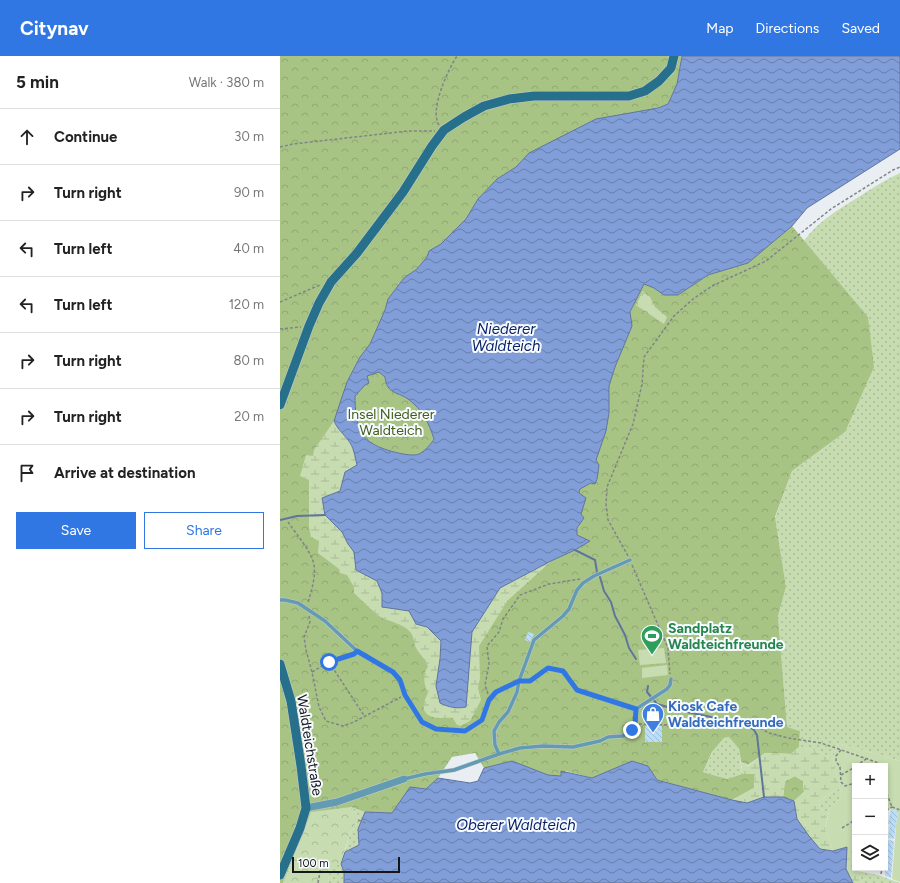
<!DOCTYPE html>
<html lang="en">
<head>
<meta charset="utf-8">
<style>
	:root { --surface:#fff; --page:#f2f2f2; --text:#222; --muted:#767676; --line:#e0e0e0; --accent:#3177e4 }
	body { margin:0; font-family:Figtree,sans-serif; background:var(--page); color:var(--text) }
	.controls { position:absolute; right:12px; bottom:12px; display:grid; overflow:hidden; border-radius:0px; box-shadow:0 2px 6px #0003 }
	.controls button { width:36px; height:36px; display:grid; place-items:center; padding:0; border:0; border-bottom:1px solid var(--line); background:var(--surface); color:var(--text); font:20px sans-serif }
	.scale { position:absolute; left:12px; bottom:10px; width:108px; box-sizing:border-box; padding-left:4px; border:2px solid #141617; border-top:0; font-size:11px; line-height:14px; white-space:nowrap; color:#141617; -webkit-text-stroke:3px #f7fbff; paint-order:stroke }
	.stop { position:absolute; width:12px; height:12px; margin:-9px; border:3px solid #3177e4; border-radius:50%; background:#fff }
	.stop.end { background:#3177e4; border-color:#fff; box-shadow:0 1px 4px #0008 }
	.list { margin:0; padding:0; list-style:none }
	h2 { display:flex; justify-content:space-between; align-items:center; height:52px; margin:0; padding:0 16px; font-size:17px }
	h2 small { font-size:13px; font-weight:400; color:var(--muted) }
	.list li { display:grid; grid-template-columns:26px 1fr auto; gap:12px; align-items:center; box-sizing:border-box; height:56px; padding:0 16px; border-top:1px solid var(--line) }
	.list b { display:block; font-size:15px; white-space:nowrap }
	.list em { font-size:13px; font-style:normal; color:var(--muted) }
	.actions { display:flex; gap:8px; padding:12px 16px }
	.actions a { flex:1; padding:9px 0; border:1px solid var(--accent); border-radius:0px; text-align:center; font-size:14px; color:var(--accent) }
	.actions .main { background:var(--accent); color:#fff }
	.icon { flex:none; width:22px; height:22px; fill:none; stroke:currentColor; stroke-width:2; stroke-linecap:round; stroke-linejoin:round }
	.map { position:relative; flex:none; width:620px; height:827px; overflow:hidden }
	header { display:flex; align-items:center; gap:24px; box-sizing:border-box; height:56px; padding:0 20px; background:var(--accent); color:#fff }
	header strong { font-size:19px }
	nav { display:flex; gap:22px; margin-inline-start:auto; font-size:14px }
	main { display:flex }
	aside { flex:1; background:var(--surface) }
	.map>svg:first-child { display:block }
</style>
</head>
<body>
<header>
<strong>Citynav</strong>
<nav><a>Map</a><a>Directions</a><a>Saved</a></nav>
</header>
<main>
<aside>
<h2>5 min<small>Walk · 380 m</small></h2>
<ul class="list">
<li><svg class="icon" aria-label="ahead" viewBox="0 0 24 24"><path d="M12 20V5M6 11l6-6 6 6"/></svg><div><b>Continue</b></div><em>30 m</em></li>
<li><svg class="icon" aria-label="right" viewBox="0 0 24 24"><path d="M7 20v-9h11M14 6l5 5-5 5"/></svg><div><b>Turn right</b></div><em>90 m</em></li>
<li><svg class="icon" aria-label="left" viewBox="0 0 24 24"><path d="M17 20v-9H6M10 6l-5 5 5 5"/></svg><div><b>Turn left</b></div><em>40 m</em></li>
<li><svg class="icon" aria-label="left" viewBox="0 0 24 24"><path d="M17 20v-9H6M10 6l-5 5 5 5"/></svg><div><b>Turn left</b></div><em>120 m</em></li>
<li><svg class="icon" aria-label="right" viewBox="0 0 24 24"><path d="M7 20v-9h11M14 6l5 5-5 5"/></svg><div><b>Turn right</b></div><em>80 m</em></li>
<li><svg class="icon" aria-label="right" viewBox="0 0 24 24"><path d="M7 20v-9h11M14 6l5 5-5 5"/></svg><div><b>Turn right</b></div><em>20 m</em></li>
<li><svg class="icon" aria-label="arrive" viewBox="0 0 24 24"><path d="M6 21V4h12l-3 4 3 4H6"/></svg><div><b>Arrive at destination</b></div></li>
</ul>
<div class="actions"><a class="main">Save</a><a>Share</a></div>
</aside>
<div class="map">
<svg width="620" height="827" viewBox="0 0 620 827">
	<defs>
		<pattern id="grass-dots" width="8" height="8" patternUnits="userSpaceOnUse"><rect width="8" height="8" fill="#c7dcb0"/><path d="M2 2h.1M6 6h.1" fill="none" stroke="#aabc97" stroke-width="1.8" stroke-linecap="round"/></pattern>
		<pattern id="forest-crowns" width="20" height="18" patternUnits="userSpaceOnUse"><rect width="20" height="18" fill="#a8c485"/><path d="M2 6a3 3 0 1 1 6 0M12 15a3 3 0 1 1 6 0" fill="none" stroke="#90a872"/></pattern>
		<pattern id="wetland-marsh" width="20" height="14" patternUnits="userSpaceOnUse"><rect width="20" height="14" fill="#c7dcb0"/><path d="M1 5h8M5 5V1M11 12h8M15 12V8" fill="none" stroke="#aabc97"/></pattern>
		<pattern id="park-crowns" width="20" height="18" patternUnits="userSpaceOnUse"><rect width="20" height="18" fill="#c7dcb0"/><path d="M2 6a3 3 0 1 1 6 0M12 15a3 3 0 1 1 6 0" fill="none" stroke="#aabc97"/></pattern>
		<pattern id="water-waves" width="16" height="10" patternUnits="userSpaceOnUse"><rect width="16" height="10" fill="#819ed8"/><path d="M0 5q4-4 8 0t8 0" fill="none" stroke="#6880ae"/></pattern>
		<pattern id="building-back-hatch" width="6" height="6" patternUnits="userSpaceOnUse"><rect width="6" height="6" fill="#baddfa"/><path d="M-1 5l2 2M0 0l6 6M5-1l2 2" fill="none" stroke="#9fbdd6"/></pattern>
	</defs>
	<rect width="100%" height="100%" fill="#e9eef2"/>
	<!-- grass -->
	<g fill="url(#grass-dots)">
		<path d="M620,117v588l-62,-18 -5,16 -22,-10 -12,-2 1,-16 -13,-4 -9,-111 8,-29 -11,-69 17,-47 53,-39 23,-115 -64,-76c13,-19 34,-31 53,-43 14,-9 28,-18 43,-25z"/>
		<path d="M449,681l10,12 3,25 -15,5 -24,-7 10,-21 11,-13z"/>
		<path d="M560,732l2,9 -12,10 -3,12 -9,-17 11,-8z"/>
		<path d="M71,751l14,5 -7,17 1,16 -14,7 4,-16 10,-19z"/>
		<path d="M51,805l10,3 3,8v11h-16z"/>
		<path d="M577,815l21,4 22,8h-37z"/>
	</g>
	<!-- forest -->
	<g fill="url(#forest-crowns)">
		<path d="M0,0h402l-5,28 -9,20 -139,49 -13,14 -19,12 -19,20 -12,20 -25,25 -12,7 -2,6 -10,12 -13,9 -16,21 -3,11 -15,34 -10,13 -13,25 -13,39 138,211 79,-71 24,-11 15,-9 -13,-6v-6l7,-11 -3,-4 4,-16 -6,-5 1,-4 17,-9 -1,-20 13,-47v-27l6,-19 17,-41 -2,-13 14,-30 10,5 10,7h14l30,-20 40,-12 44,-37 76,91 6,50 -29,65 -53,39 -17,46 11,70 -8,29 9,111 13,4 -1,16 -8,7 -26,-1 -17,12 -7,-3 -2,-13 -10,-12 -5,1 -12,14 -9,20 24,7 15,-5h13l-1,14 -22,12 -75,-20 -9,-14 -16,-5 -40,17 -26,-7 -5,5 -13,-1 -36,-14 -28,7 -9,-15 -23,4 -14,21 -12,11 -16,-1 -18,25 -27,-1 -14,-5 -57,50 -11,26h-3z"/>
		<path d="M99,316l6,5c2,17 12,14 23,22 14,10 21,24 26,39 -3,6 -9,13 -15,16 -8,4 -40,-5 -47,-11 -3,-1 -7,-5 -9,-8 -7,-11 -8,-27 -8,-39l10,-11 2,-9z"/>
		<path d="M515,720l8,5 1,11 -10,9 -11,-4 2,-16z"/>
	</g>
	<!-- wetland -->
	<g fill="url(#wetland-marsh)">
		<path d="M54,365c4,8 8,12 13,18 6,7 8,17 10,26l-12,7 -12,51c14,13 23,27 23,47l21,11 5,12v14l27,4 7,13 11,3 14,14 -1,18 -4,27 4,17 14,4 12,-1 6,-74 28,-44 51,-27 -43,39 -29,46 1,32 -2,10 3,12 -11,21 -10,5 -4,-2 -3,-6c-6,-1 -14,1 -20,-1 -13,-3 -10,-15 -5,-24 -4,-7 -6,-20 0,-26 -2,-8 -8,-12 -12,-19 -2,-4 -2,-11 -5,-15 -8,-11 -26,-11 -36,-20l-21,-20v-6l-7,-12 -7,-2 -1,-4 -21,-16 1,-12 -8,-4 -2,-10v-47l-9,-4 6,-21 7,1 1,-6z"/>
		<path d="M519,691l12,2 22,10 7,29 -11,6 -11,8 9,17 -2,10 8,22 -13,-2 -11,-13 -12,-17 -3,-18 10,-9 -1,-11 -8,-5 -10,5 -2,16h-19l-16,6 -16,-3 22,-12 1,-14h-13l-1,-12 7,4 17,-13 26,1z"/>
		<path d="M575,784v29l2,2 6,12h-10l-7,-14 1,-22z"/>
	</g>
	<!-- park -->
	<g fill="url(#park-crowns)">
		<path d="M363,235l7,6 5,10 12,10 -3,7 -28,-19z"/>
		<path d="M71,751l8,10 -10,19 -8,28 -10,-2 -3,21h-45l28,-71z"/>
	</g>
	<!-- garden -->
	<g fill="#c7dcb0">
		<path d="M384,592l2,15 -26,2 -2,-15z"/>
		<path d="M387,609l1,10 -26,3v-10z"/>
		<path d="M558,687l62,18v121l-8,-3 4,-53 2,-15 -10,-2 -3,2v-45h-30v74l-8,7 -14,4 -8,-22 5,-22 12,-10 -9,-38z"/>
	</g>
	<!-- water -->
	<g fill="url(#water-waves)" stroke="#60759e" fill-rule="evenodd">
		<path d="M402,0h218v93l-93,59 -15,18 -44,37 -40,12 -30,20h-14l-10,-7 -10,-4 -14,28 2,14 -17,41 -6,19v27l-3,18 -10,29 3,5c-1,6 -1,14 -4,19l-4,-1 -11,6 -1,4 7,5 -5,16 3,4 -7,10v7l13,6 -15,9 -24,11 -51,27 -28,44 -6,75c-9,2 -18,0 -26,-4l-4,-17 4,-27 1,-18 -14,-14 -11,-3 -7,-13 -27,-4v-14l-5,-12 -21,-11 -2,-18 -6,-8 -6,-12 -17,-17 -3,-17 18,-7 5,-19 12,-7c-2,-8 -3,-18 -9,-25 -5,-7 -10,-10 -14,-19l13,-39 13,-25 10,-13 15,-34 3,-11 16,-21 13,-9 10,-12 2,-6 12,-7 25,-25 12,-20 19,-20 19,-12 13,-14 67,-34 62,-11 10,-4 9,-20zM99,316l6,5c2,17 11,14 23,22 14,10 21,24 26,40 -3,5 -9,12 -15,15 -8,4 -40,-5 -47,-11 -3,-1 -7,-5 -9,-8 -7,-11 -8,-27 -8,-39l10,-11 4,-2 -2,-7z"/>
		<path d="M232,705l36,14 13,1v-5l31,7 40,-17 16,5 9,14 75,20 15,3 17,-6h19l11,4 3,18 12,17 11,13 13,2 14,-4 -1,22 7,14h-509v-11l-3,-8 4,-12 14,-7 -1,-16 7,-17 27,1 18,-26 16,2 12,-11 32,5 8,-2 6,-13z"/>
	</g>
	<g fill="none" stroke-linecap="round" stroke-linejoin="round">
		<!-- stream -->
		<g stroke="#60759e" stroke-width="2">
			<path d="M0,464l17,-4 28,-1"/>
			<path d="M295,494l20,10 2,12"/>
			<path d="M320,521l4,14 7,11 4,14 10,19 4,13 7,11"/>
			<path d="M368,630l-1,6 10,12 25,7 63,13 9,6 3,5 7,62"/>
		</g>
	</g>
	<!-- building -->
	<g fill="url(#building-back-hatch)">
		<path d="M248,576l6,2 -4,8 -5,-2z"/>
		<path d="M394,659h8l-1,10h-7z"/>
		<rect x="365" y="670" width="17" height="16"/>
		<path d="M611,754l7,1 -4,28 -6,-1 2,-14h-2z"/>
		<path d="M608,784l6,1 -3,37 -6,-2z"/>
	</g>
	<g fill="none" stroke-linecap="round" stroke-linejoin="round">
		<!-- lane casing -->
		<g stroke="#c7cbcf" stroke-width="4.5">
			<g id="lane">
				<path d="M0,544h5l13,3 27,18 32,30 36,21 7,8 5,15 17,27 14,7 29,2 17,-11 7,-20 7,-8 23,-11h11l18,-13 15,3 14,19 59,19"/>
				<path d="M219,698l-4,-9 -1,-14 5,-9 9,-10 9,-20 2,-11 15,-41 29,-24 6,-7 8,-19 6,-7 11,-7 36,-16"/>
				<path d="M124,723l21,-5 29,-4 45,-16 21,-6 23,-2 30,1 27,-6 8,-4 15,-1 9,-6 3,-6 1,-15 31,-20 3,-4 1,-6"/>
			</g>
		</g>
		<!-- street casing -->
		<g stroke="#c7cbcf" stroke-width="8">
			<path id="street" d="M26,752l31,-6 67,-23"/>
		</g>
		<!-- secondary casing -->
		<g stroke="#c7cbcf" stroke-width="10">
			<g id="secondary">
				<path d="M0,349l29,-79 10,-23 12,-21 26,-29 46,-61 29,-46 12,-16 20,-13 20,-11 25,-7 25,-3h95l16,-5 14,-10 12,-13 3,-12"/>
				<path d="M0,608l11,37 10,65 5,42 -6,20 -20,47"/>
			</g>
		</g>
		<!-- path -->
		<g stroke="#818487" stroke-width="1.5" stroke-dasharray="3 2" stroke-linecap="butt">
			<path d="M159,69c-10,-15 9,-55 18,-69"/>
			<path d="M0,91l13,-3 115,-13h27"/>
			<path d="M0,246l40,-17"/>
			<path d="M0,273l21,-2"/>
			<path d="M8,466c8,12 24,30 26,43 2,13 -3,26 -6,38"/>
			<path d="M348,500l-20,-36 -2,-16 1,-17 26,-63 9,-40 2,-27 30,-41 19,-17 19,-13 54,-25 65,-52 62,-39 7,-3"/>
			<path d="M352,509l36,83 2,26"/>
			<path d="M29,560l1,6 -6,15 2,13 6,22 7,35 7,14 17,5 11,-4 47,-25"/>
			<path d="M49,606l36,55"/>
			<path d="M32,616l17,-10 23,-7"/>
			<path d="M208,638l-3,-9 4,-21 -2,-18 12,-14 4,-13 17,-24 29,-11 31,-5"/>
			<path d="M467,665l22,12 19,5 33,5 55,19 5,4"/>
			<path d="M359,668l32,1"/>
			<path d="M561,694l-5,6v5l4,6 1,15 4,4 10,-3"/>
			<path d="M576,710l10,-7"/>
			<path d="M561,719l14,-8"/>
			<path d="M605,733l7,18"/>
			<path d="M612,751l8,3"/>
			<path d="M78,764l8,3"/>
			<path d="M562,772l13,-8"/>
			<path d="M605,780l2,-26 5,-3"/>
			<path d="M601,818l1,-6"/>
			<path d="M38,827l3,-17"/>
		</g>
		<!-- lane -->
		<use href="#lane" stroke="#639bb2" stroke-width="3.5"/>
		<!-- street -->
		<use href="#street" stroke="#639bb2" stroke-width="7"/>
		<!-- secondary -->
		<use href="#secondary" stroke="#27708b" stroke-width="9"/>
	</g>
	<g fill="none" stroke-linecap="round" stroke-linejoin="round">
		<!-- route -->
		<path stroke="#3177e4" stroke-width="5" d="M49,606l25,-8 3,-3 36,21 7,8 5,15 17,27 14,7 29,2 17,-11 7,-20 7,-8 23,-11h11l18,-13 15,3 14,19 59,19 -1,15 -3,6"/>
	</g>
	<!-- icons -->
	<defs>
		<g id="stadium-pin" transform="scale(1.15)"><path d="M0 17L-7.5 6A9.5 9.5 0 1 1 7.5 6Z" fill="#2e9e5b" stroke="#f7fbff"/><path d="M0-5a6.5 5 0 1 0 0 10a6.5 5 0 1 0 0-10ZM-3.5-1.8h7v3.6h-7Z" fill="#fff"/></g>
		<g id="shop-pin" transform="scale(1.15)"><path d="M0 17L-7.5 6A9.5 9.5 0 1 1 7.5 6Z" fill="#3f7fe0" stroke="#f7fbff"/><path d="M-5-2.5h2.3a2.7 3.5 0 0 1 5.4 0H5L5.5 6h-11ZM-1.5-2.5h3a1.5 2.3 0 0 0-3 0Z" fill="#fff"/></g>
	</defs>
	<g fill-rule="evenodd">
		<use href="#stadium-pin" x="372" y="580"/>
		<use href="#shop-pin" x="373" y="658"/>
	</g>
	<g text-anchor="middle" stroke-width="4" stroke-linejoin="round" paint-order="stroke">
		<!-- park labels -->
		<g font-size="14" fill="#445d1b" stroke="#f7fbff">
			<text x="111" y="363">Insel Niederer<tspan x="111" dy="16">Waldteich</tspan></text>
		</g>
		<!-- leisure labels -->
		<g font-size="14" font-weight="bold" fill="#27864d" stroke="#f7fbff" text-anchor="start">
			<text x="388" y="577">Sandplatz<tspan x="388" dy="16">Waldteichfreunde</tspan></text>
		</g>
		<!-- shop labels -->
		<g font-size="14" font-weight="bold" fill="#366cbe" stroke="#f7fbff" text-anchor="start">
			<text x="388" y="655">Kiosk Cafe<tspan x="388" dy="16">Waldteichfreunde</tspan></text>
		</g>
		<!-- street labels -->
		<g font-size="14" fill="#141617" stroke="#f7fbff">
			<text transform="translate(30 689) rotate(81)" y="5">Waldteichstraße</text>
		</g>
		<!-- water labels -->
		<g font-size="15" font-style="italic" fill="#092366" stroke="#f7fbff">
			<text x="226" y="278">Niederer<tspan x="226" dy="17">Waldteich</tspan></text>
			<text x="236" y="774">Oberer Waldteich</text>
		</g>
	</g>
</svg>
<div class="controls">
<button>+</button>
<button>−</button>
<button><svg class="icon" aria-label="layers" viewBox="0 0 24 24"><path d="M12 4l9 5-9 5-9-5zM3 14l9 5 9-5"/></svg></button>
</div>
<div class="scale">100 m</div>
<div class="stop" style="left:49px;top:606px"></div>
<div class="stop end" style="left:352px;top:674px"></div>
</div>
</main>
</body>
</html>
